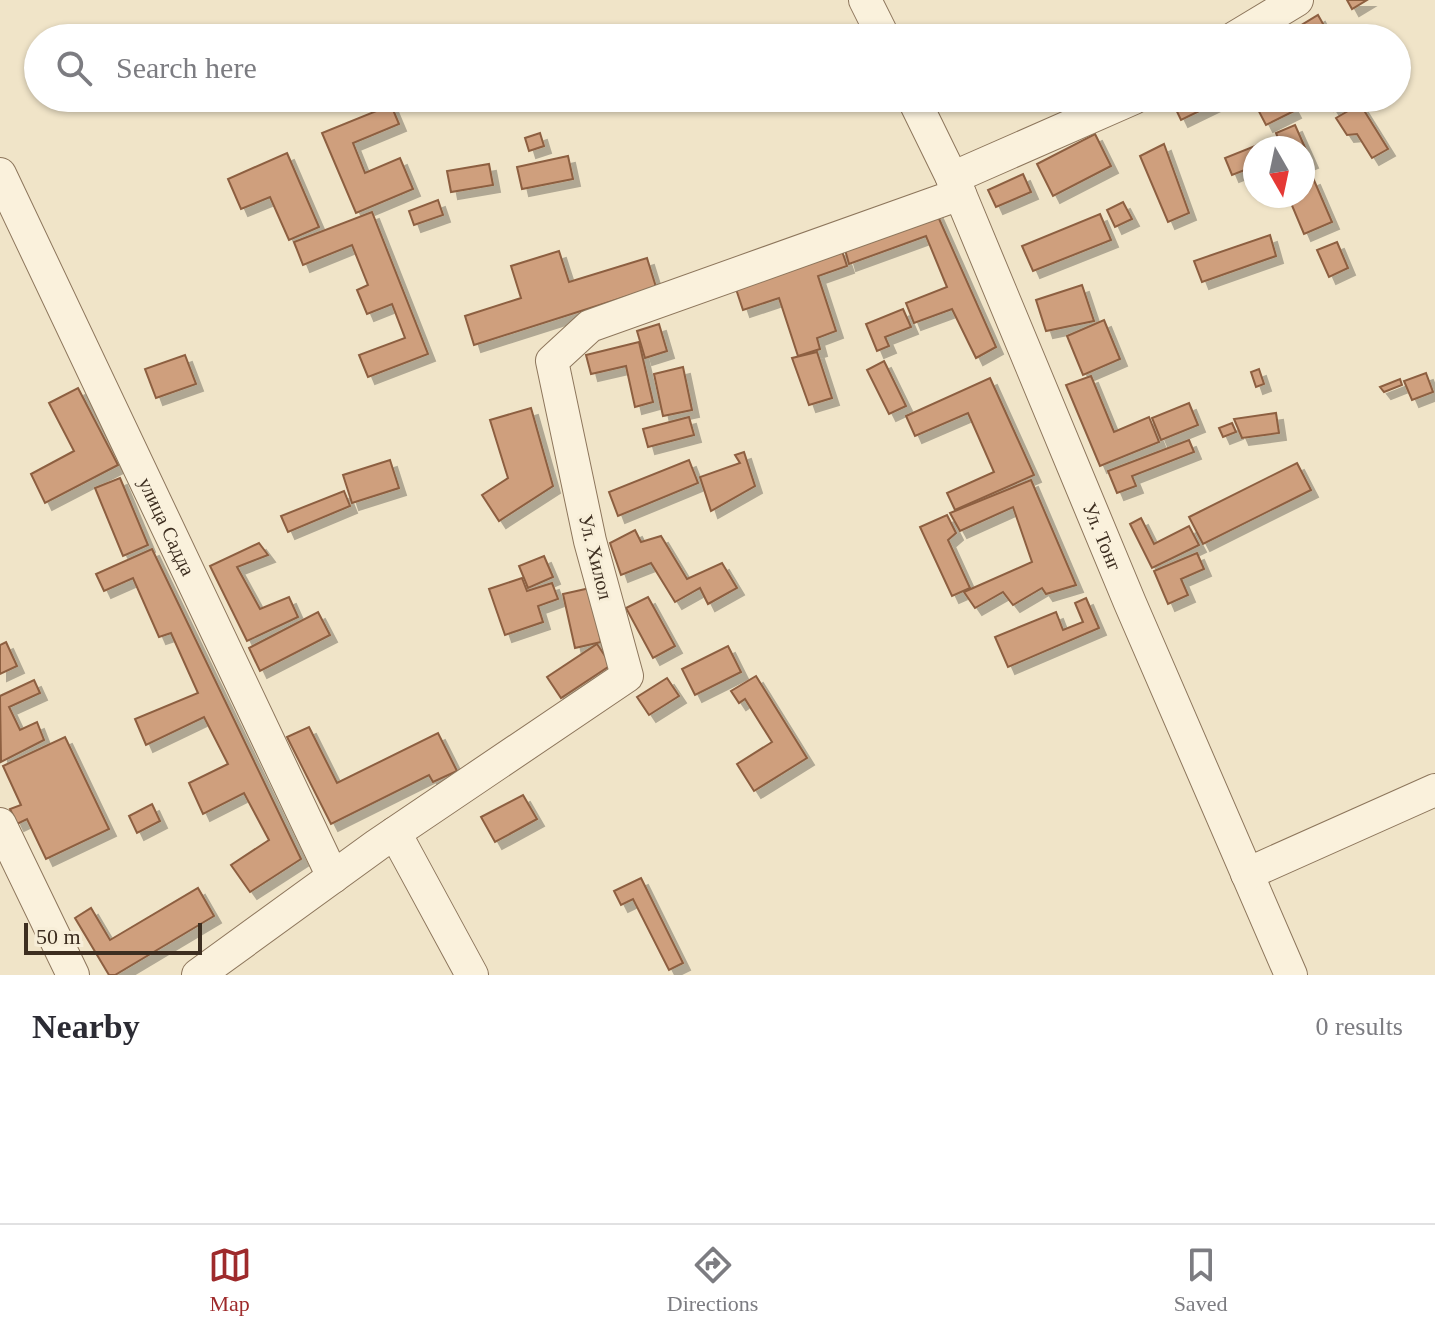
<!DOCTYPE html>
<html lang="en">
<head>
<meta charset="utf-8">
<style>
	:root { --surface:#fff; --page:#f2f2f3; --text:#2b2b33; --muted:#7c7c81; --line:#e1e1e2; --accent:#9e2a2b }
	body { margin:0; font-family:Georgia,serif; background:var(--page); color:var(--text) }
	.compass { position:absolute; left:1243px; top:136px; width:72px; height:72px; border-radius:50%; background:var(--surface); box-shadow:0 2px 6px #0004; rotate:171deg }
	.scale { position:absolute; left:24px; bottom:20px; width:178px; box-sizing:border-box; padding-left:8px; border:4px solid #3d2e20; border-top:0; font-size:22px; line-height:28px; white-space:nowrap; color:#3d2e20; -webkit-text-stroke:6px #f7eed8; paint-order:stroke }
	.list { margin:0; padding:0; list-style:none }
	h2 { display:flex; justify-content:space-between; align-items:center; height:104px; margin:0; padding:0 32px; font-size:34px }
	h2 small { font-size:26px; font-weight:400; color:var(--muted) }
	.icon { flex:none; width:44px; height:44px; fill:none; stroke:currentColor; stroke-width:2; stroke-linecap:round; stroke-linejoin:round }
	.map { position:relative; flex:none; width:1435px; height:975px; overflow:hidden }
	.search { position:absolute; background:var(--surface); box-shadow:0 2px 6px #0004; left:24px; right:24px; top:24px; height:88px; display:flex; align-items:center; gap:20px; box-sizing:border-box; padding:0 28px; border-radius:44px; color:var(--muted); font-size:30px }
	.sheet { height:248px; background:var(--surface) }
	nav { display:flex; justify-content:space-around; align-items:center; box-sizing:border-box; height:112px; border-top:2px solid var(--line); background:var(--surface); font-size:22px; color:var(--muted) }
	nav a { display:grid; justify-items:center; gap:4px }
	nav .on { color:var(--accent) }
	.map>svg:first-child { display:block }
</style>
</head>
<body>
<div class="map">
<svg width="1435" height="975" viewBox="0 0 1435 975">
	<defs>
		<filter id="shadow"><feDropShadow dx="7" dy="7" stdDeviation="0" flood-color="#0004"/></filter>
	</defs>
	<rect width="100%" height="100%" fill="#f0e4c8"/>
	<!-- building -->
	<g fill="#cf9f7d" stroke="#8d5f41" stroke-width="2" filter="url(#shadow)">
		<path d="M1347,0h20l-15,9z"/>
		<path d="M1318,15l13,23h-51z"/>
		<path d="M1174,98h52l-45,22 -10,-21z"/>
		<path d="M1252,98h35l7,13 -28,14z"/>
		<path d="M1326,98h30l-22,13z"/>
		<path d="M1360,104l28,45 -16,9 -15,-24 -10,1 -11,-17z"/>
		<path d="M391,105l8,19 -46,19 12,30 35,-15 13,31 -57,24 -34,-80z"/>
		<path d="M1295,125l16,36 -8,3v-16h-21l-6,-15z"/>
		<path d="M540,133l4,13 -15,5 -4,-13z"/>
		<path d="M1095,134l16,32 -58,30 -16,-32z"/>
		<path d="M1270,140l4,8h-19v18l-23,9 -7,-17z"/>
		<path d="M1164,144l25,69 -21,9 -28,-66z"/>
		<path d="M287,153l32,74 -30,13 -19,-43 -29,12 -13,-30z"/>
		<path d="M568,156l5,23 -51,10 -5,-22z"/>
		<path d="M489,164l4,21 -42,7 -4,-21z"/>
		<path d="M1023,174l8,18 -35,15 -8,-17z"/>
		<path d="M1313,178l19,44 -28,12 -16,-38h15v-14z"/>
		<path d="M438,200l5,15 -29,10 -5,-14z"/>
		<path d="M1123,202l9,17 -17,8 -8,-17z"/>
		<path d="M372,212l56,142 -60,23 -9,-22 46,-17 -13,-34 -25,10 -10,-24 11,-5 -16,-40 -49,20 -9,-23z"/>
		<path d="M936,212l60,135 -20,11 -24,-49 -38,14 -8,-20 41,-16 -21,-51 -77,28 -5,-18z"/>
		<path d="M1100,214l11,26 -78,31 -11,-25z"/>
		<path d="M1270,235l6,21 -74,26 -8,-21z"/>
		<path d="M1337,242l11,26 -19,9 -12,-27z"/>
		<path d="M841,248l6,18 -29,10 18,55 -19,7 3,11 -22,7 -19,-58 -36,12 -9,-27z"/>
		<path d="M559,251l10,31 78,-24 9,29 -182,58 -9,-29 56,-18 -10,-32z"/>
		<path d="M1082,285l12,36 -48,10 -10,-31z"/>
		<path d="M903,309l8,18 -26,10 4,9 -12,5 -11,-27z"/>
		<path d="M1104,320l16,39 -37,16 -16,-39z"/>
		<path d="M659,324l8,27 -22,7 -8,-27z"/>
		<path d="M639,342l14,60 -18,5 -9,-41 -35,8 -5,-19z"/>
		<path d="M817,352l15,46 -23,7 -17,-47z"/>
		<path d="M185,355l11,29 -40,14 -11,-29z"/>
		<path d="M884,361l22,45 -17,8 -22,-44z"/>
		<path d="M683,367l9,43 -29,6 -9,-42z"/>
		<path d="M1259,369l5,15 -8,3 -5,-15z"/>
		<path d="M1426,373l7,19 -21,8 -8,-19z"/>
		<path d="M1091,376l23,56 35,-15 10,25 -59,24 -34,-81z"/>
		<path d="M990,378l44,97 -79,35 -8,-17 47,-21 -26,-59 -53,23 -9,-20z"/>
		<path d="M1400,379l2,6 -18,7 -4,-5z"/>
		<path d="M78,388l40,77 -73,38 -14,-29 43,-23 -25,-48z"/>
		<path d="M1189,403l9,22 -37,15 -9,-22z"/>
		<path d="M531,408l22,78 -54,35 -17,-26 26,-17 -18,-58z"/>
		<path d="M1276,413l3,20 -37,5 -8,-19z"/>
		<path d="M689,417l5,18 -46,12 -5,-18z"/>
		<path d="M1232,423l4,9 -13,5 -4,-9z"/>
		<path d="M1189,440l5,12 -62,24 4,10 -19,7 -9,-22z"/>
		<path d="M744,452l11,34 -44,25 -11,-34 40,-14 -5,-8z"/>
		<path d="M390,460l9,28 -47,15 -9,-28z"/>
		<path d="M689,460l9,23 -80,33 -9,-24z"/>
		<path d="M1297,463l14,27 -108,54 -14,-27z"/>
		<path d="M120,478l28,67 -25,11 -28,-68z"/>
		<path d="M1031,480l45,105 -30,9 -4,-6 -29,17 -10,-13 -28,16 -11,-16 68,-30 -19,-55 -53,24 -10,-18z"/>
		<path d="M344,491l6,15 -62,26 -7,-16z"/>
		<path d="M947,515l9,18 -8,7 22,48 -18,8 -32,-69z"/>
		<path d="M1141,518l13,26 35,-18 10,19 -47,23 -22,-44z"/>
		<path d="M635,530l6,12 20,-6 26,43 35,-16 15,25 -29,16 -8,-16 -25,14 -24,-39 -30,12 -11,-32z"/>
		<path d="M259,543l9,12 -31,12 23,42 29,-12 9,20 -51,24 -37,-75z"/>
		<path d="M152,549l149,310 -51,33 -19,-27 38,-25 -25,-47 -41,21 -14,-31 39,-19 -24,-47 -58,28 -11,-26 63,-26 -27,-60 -12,4 -26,-59 -29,13 -8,-17z"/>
		<path d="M1197,553l7,16 -23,10 7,16 -20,9 -14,-33z"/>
		<path d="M544,556l9,21 -25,11 -9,-22z"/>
		<path d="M522,578l5,13 25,-8 6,16 -20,7 5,16 -38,13 -16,-46z"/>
		<path d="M590,588l11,54 -26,6 -12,-54z"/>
		<path d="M648,597l27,49 -22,12 -27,-50z"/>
		<path d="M1086,598l13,30 -91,39 -13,-30 61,-25 7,18 20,-8 -8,-19z"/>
		<path d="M318,612l12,23 -70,36 -11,-23z"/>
		<path d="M6,642l11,24 -17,8v-29z"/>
		<path d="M597,644l14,21 -50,33 -14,-21z"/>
		<path d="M728,646l13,26 -46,23 -13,-26z"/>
		<path d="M756,676l51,82 -53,33 -17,-27 35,-22 -27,-43 -6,4 -8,-12z"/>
		<path d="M667,678l12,18 -30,19 -12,-18z"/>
		<path d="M34,680l6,13 -31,14 11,23 17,-8 7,18 -43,22 -1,-66z"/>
		<path d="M309,727l28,56 101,-50 19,38 -24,11 -4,-7 -98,49 -44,-87z"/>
		<path d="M65,737l44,92 -63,30 -19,-40 -10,5 -7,-15 11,-4 -18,-39z"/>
		<path d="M523,795l14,24 -42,23 -14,-25z"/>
		<path d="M152,804l8,17 -23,12 -8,-17z"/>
		<path d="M641,878l42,85 -14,7 -36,-71 -12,6 -7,-14z"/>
		<path d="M198,888l16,28 -99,59h-6l-34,-57 16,-10 19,32z"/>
	</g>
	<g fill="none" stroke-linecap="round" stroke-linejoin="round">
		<!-- minor casing -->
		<g stroke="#8d765c" stroke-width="34">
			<g id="minor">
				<path d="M865,0l19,38"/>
				<path d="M1234,38l63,-38"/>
				<path id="s1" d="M913,98l47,96 170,409 161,372"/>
				<path id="s2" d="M0,174l333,703"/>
				<path d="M952,178l182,-80"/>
				<path d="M0,824l73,151"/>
				<path d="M395,833l77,142"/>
				<path d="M1247,874l188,-84"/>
				<path d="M198,975l179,-130 250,-169 -37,-135 -38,-180 38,-35 370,-132"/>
			</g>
		</g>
		<!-- minor -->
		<use href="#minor" stroke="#faf1dc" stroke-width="32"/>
	</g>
	<g text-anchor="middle" stroke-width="6" stroke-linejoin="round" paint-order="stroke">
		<!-- street labels -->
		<g font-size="20" fill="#3d2e20" stroke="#f7eed8">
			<text dy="7" stroke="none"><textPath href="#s2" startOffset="390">улица Садда</textPath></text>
			<text dy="7" stroke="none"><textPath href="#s1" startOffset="478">Ул. Тонг</textPath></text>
			<text transform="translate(596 557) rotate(76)" y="7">Ул. Хилол</text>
		</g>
	</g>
</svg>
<svg class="compass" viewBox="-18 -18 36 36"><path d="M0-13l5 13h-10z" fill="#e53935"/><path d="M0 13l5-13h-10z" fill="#7c7c81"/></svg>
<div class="scale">50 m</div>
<div class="search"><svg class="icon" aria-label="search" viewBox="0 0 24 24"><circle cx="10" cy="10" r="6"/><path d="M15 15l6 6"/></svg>Search here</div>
</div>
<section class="sheet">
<h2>Nearby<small>0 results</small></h2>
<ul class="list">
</ul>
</section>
<nav>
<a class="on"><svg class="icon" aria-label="map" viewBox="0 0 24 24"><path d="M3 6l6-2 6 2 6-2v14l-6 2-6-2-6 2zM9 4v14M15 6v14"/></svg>Map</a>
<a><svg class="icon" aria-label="directions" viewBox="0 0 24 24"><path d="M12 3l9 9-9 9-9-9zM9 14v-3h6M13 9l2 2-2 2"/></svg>Directions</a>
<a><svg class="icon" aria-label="saved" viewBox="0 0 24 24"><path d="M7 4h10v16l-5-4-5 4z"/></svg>Saved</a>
</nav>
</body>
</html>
